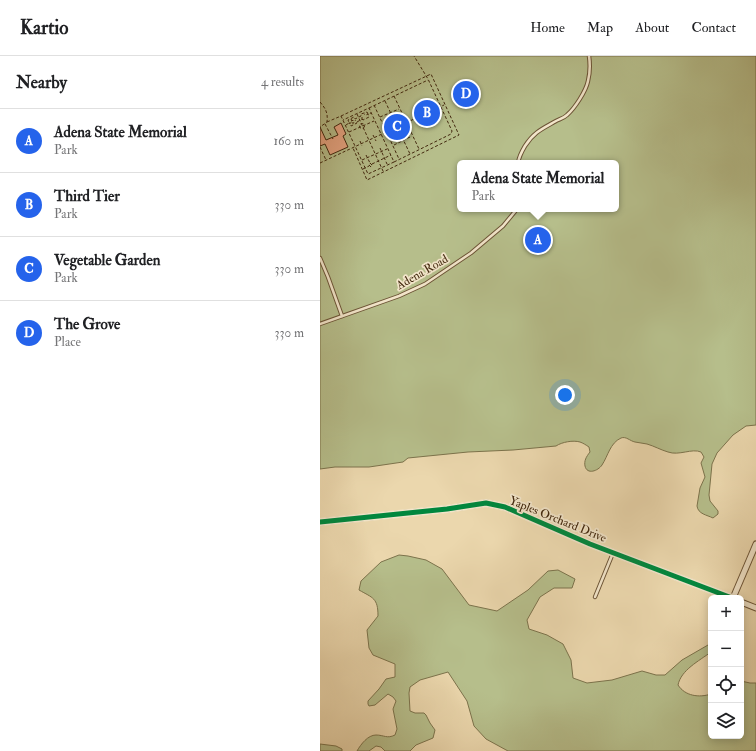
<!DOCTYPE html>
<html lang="en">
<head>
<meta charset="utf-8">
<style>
	:root { --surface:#fff; --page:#f2f2f2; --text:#202124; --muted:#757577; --line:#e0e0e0; --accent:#2563eb }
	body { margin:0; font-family:"IM FELL Double Pica",serif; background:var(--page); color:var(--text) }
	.controls { position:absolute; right:12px; bottom:12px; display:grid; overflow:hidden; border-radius:6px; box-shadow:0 2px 10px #0003 }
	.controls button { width:36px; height:36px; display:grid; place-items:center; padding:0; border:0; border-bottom:1px solid var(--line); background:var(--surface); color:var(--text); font:20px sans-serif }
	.you { position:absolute; left:245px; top:339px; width:14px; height:14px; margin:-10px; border:3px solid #fff; border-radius:50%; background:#1a73e8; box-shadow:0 0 0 6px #1a73e833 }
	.badge { display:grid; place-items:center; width:26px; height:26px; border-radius:50%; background:var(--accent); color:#fff; font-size:13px; font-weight:700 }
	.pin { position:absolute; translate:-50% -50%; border:2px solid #fff; box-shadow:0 1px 4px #0006 }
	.popup { position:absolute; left:137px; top:104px; width:162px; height:52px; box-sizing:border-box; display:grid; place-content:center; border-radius:6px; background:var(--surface); filter:drop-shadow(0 1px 3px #0005); font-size:13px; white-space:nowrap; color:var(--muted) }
	.popup b { font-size:15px; color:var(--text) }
	.popup::after { content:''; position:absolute; left:50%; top:100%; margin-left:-8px; border:8px solid transparent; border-top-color:var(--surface) }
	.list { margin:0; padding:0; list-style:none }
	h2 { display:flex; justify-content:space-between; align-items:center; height:52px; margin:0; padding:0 16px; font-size:17px }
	h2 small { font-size:13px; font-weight:400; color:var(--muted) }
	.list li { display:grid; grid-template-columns:26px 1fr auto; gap:12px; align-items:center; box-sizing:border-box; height:64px; padding:0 16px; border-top:1px solid var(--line) }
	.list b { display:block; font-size:15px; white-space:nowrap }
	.list p { margin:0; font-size:13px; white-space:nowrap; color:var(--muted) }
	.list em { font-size:13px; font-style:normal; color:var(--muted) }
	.icon { flex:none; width:22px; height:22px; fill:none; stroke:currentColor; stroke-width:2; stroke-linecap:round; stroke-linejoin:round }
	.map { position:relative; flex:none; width:436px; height:695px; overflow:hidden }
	header { display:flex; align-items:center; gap:24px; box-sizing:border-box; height:56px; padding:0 20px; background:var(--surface); border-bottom:1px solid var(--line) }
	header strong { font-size:19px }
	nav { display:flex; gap:22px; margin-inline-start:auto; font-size:14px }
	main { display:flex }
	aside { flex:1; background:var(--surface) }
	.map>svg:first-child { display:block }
</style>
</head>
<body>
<header>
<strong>Kartio</strong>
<nav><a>Home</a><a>Map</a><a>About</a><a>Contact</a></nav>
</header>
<main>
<aside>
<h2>Nearby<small>4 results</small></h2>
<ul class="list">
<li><span class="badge">A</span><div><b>Adena State Memorial</b><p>Park</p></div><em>160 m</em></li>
<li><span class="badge">B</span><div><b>Third Tier</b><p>Park</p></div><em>330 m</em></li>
<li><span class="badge">C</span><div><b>Vegetable Garden</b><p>Park</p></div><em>330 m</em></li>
<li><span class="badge">D</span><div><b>The Grove</b><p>Place</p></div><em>330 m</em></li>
</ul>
</aside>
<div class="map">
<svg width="436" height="695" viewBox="0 0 436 695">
	<rect width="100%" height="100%" fill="#ebd7ad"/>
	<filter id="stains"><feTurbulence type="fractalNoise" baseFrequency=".005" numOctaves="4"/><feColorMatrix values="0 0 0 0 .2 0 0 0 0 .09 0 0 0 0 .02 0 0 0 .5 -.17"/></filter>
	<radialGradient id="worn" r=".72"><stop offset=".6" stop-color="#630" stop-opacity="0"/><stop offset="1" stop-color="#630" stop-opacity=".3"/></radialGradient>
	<!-- green -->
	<g fill="#b6be8b" stroke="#7c734c" fill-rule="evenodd">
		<path d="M0,0h436v369l-10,1 -13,9 -16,18 -5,11 -3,31 1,6 8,10v3l-5,4c-6,-3 -15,-4 -16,-12l3,-18 5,-11 -4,-14 3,-6 -3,-5c-9,-4 -22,4 -33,0 -7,-2 -14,-6 -21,-8 -4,-1 -8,-1 -12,-2 -5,-1 -9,-6 -14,-4 -11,5 -13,18 -19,27 -4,6 -15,10 -17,1 -1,-5 1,-9 5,-14l-1,-5c-3,-2 -6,-4 -9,-5 -7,-2 -18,0 -24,4l-43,4 -45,2 -60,6 -5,4 -34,5h-34l-15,2zM140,107h156v46h-156z"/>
		<path d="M79,499l9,1 18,4 16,9 27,36 28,6 31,-21 20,-19 10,-1 17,9 -3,9h-18l-14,9 -13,23 2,9 18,6 16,9 8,16 2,18 14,5 25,-3 30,-9 14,4h9l17,-15 26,-15 3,1v6c-12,9 -30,18 -33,33 7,11 21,13 33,9v42h30v-55l9,2h6v68h-248l-22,-12 -12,-13 -7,-25 -19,-29 -28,8 -10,7 -1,6 1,18 5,2h9l2,2 4,8 5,7 -2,8 -17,7 -6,6h-25l-4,-4 -5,-1 -7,5h-12c4,-7 11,-16 19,-16 8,0 11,4 19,0l2,-6 -4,-20 3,-8 -3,-4 -5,-3 -13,11 -6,1 -1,-2v-3l11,-12 7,-10 9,-2v-13l-22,-9 -4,-7 -2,-18 11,-14c0,-18 -5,-18 -19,-26l2,-9 20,-19z"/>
		<path d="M0,688l16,2 6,3v2h-22z"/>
	</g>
	<!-- building -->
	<path fill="#e7a583" stroke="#42280e" d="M21,67l5,11 -3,2 5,11 -18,8 -5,-11 -5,2v-19l6,13 12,-5 -4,-8z"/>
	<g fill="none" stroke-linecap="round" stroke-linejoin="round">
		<!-- lane casing -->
		<g stroke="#6c5436" stroke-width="4.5">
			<g id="lane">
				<path d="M198,107c1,-6 4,-12 7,-17 9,-14 17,-17 31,-25 4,-2 8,-3 11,-6 8,-7 19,-24 21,-34 2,-8 2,-18 1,-25"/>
				<path d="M0,202l8,19 14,39"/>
				<path d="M0,268l79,-28 26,-12 46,-31 32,-27 14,-17"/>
				<path d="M275,541l18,-44"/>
			</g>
		</g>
		<!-- street casing -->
		<g stroke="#6c5436" stroke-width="7">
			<g id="street">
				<path d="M0,466l127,-13 39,-6 19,4 85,37 142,54"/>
				<path d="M413,542l23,-54"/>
				<path d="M421,546l15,6"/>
			</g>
		</g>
		<!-- path -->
		<g stroke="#42280e" stroke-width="1" stroke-dasharray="3 2" stroke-linecap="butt">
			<path d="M74,40l25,53"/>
			<path d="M65,45l25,53"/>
			<path d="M0,46c6,7 8,11 7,20l-7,5"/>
			<path d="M54,49l25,54"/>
			<path d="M49,52l59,-28"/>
			<path d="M37,58l26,57"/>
			<path d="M21,60l90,-42 28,61 -92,45 -14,-32"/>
			<path d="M60,61l19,-8"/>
			<path d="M31,63l1,2h-1l1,2h2l-1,-3 -1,1"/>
			<path d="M42,63l1,1 6,-3 -1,-3 -2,1 -2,-1"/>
			<path d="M7,66l14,-6 27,58 26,-12 -25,-54 -26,12"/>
			<path d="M37,66l5,-3v-2"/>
			<path d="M31,67h-2l2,3 6,-3 -2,-3"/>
			<circle cx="42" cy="70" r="2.5"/>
			<path d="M5,68l8,15"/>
			<path d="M26,69l3,-2 -1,-3 6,-3 1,2 6,-3v-2l6,-2 1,2 3,-1"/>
			<path d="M29,76l25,-11"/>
			<path d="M53,79l3,6"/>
			<path d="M40,85l2,5"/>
			<path d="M74,89l18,-9"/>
			<path d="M0,91l6,13"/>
			<path d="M60,92l7,16"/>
			<path d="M46,99l4,8"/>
			<path d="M42,104l25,-11"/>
			<path d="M74,106l57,-28 1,-3 -24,-52 -14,-23"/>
			<path d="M0,107l124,-58"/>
			<path d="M50,107l2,2 -1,2 -2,-2z"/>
			<path d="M52,108l19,-9"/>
			<path d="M43,113l6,-3"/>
		</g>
		<!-- lane -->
		<use href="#lane" stroke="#f2e5ca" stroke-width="2.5"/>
		<!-- street -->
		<use href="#street" stroke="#f2e5ca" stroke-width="5"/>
		<!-- cycleway casing -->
		<g stroke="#f2e5ca" stroke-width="8">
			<path id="cycleway" d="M0,466l127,-13 39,-6 19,4 85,37 142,54"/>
		</g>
		<!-- cycleway -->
		<use href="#cycleway" stroke="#00873e" stroke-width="5"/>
	</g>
	<g text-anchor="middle" stroke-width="3.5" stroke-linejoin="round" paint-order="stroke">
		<!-- street labels -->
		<g font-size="12" fill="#42280e" stroke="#f2e5ca">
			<text transform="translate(102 216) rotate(-30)" y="4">Adena Road</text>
			<text transform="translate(238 463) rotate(22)" y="4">Yaples Orchard Drive</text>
		</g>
	</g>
	<rect width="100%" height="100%" filter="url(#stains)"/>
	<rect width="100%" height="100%" fill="url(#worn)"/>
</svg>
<div class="controls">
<button>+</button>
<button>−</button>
<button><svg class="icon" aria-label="locate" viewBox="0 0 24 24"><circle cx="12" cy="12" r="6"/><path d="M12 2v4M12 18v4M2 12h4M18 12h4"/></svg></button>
<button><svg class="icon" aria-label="layers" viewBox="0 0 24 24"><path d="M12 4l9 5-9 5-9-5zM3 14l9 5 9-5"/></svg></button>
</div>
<div class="you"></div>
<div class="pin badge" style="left:218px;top:184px">A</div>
<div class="popup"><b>Adena State Memorial</b>Park</div>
<div class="pin badge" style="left:107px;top:57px">B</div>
<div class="pin badge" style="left:77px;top:71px">C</div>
<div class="pin badge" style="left:146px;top:38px">D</div>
</div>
</main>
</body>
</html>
